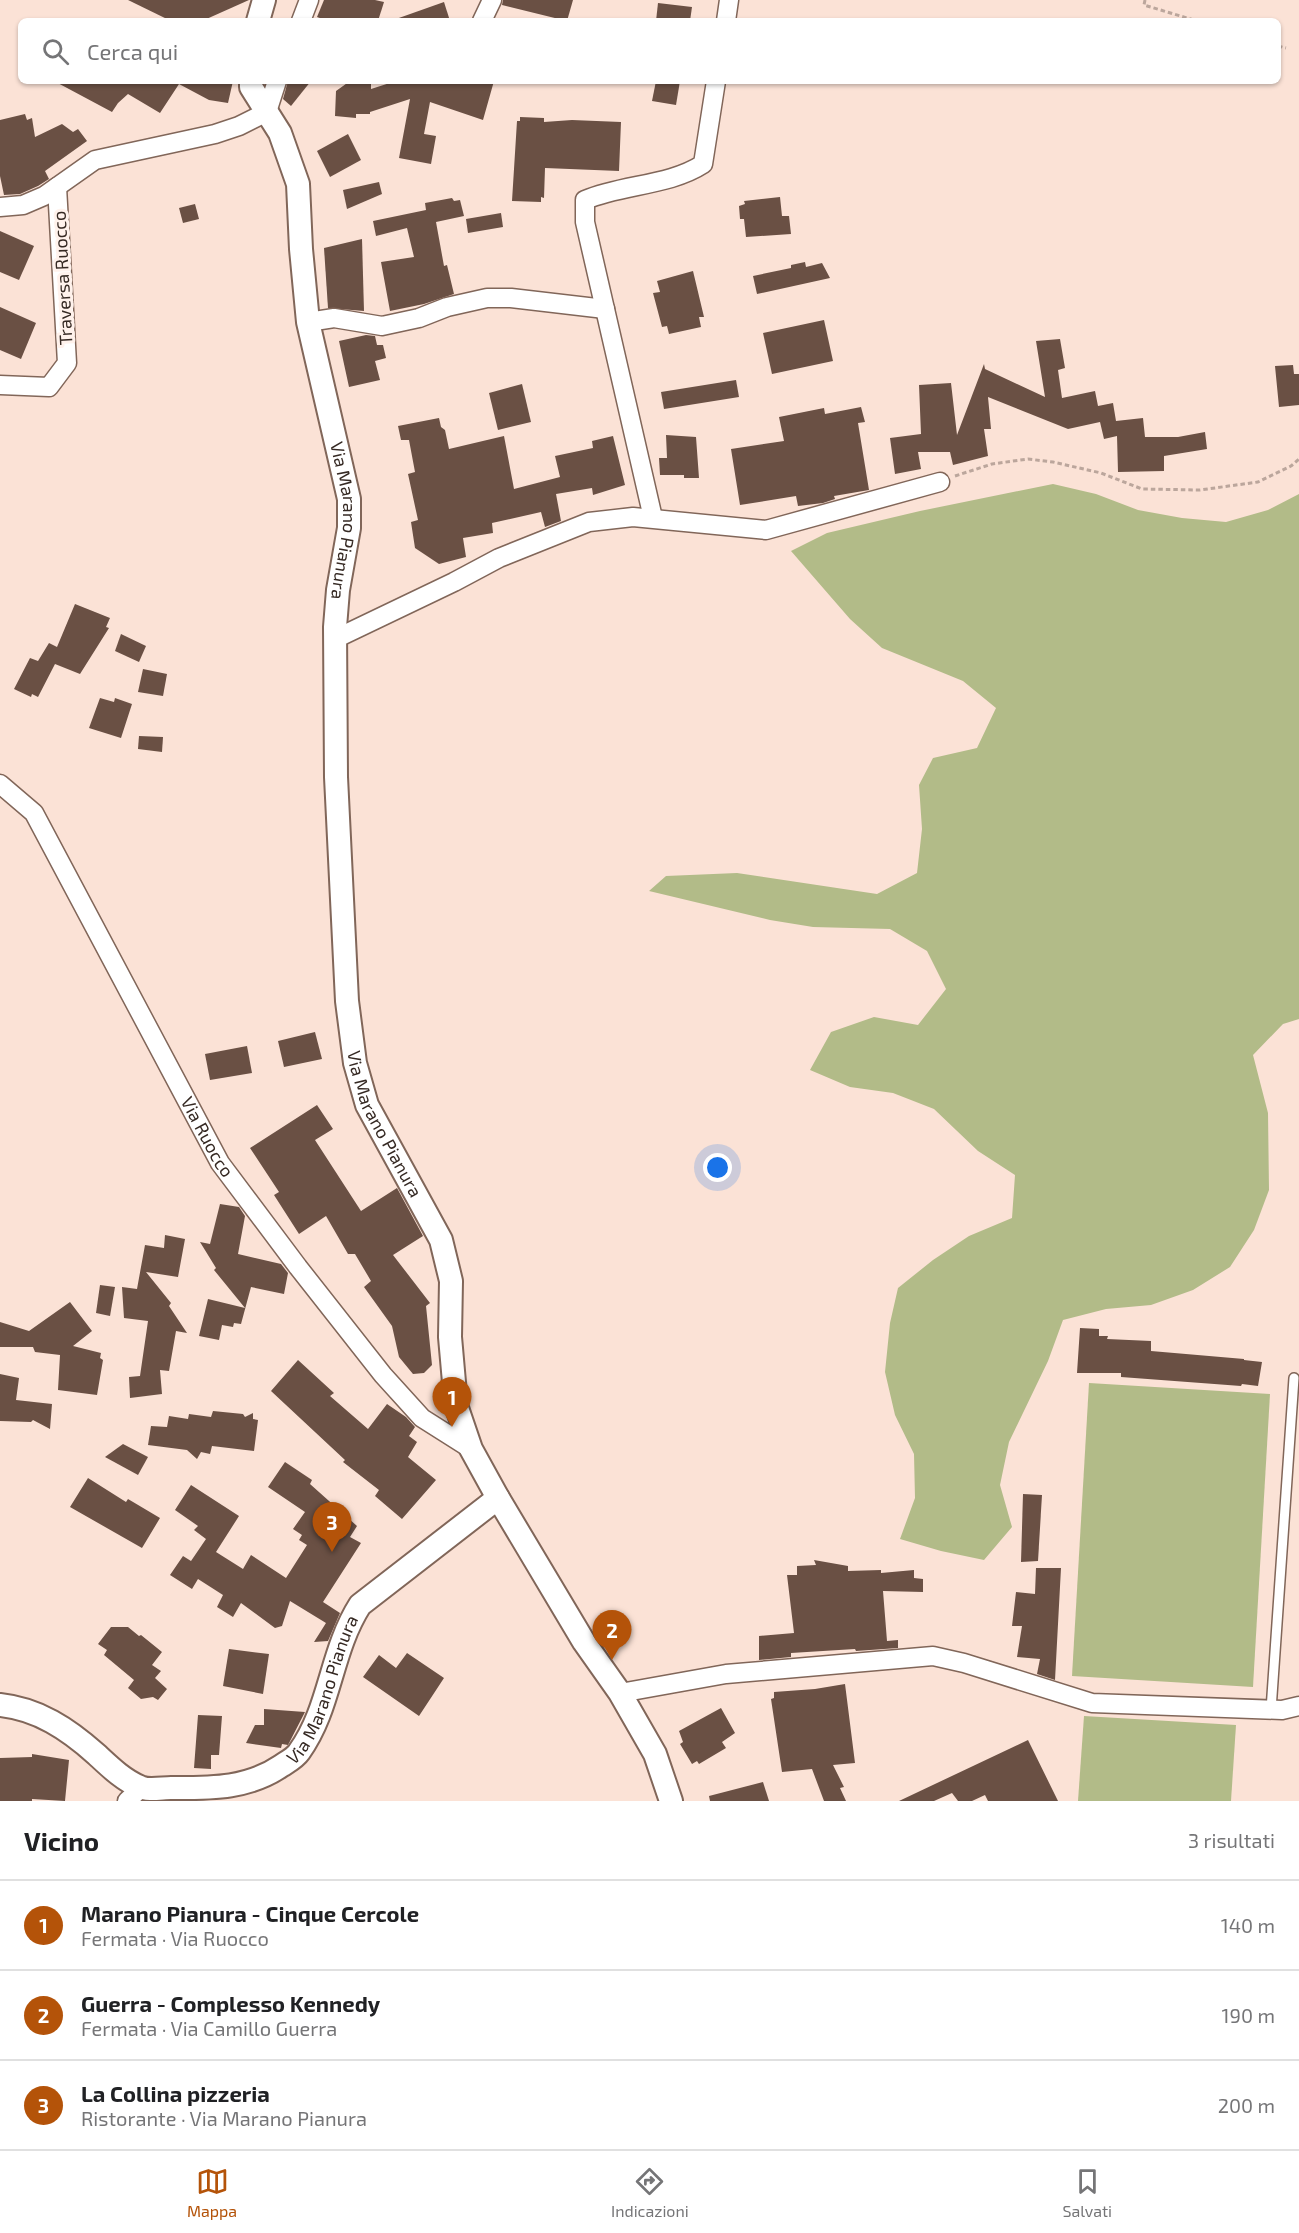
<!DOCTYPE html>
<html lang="it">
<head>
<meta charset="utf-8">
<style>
	:root { --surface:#fff; --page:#f2f2f2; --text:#202124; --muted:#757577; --line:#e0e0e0; --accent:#b45309 }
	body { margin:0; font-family:"Exo 2",sans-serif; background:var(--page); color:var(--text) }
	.you { position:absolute; left:718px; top:1168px; width:21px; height:21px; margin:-15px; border:4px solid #fff; border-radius:50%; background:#1a73e8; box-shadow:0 0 0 9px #1a73e833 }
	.badge { display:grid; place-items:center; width:39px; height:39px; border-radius:50%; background:var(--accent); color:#fff; font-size:20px; font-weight:700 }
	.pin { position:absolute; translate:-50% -50px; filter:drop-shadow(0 2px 3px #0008) }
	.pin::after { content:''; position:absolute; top:32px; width:21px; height:18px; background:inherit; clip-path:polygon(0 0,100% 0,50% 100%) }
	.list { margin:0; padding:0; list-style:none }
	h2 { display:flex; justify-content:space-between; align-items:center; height:78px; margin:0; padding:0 24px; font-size:26px }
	h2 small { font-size:20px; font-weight:400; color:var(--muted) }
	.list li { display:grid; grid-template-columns:39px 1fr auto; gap:18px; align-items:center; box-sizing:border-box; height:90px; padding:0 24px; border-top:2px solid var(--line) }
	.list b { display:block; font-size:22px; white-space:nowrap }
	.list p { margin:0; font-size:20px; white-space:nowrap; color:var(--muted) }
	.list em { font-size:20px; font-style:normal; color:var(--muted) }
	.icon { flex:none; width:33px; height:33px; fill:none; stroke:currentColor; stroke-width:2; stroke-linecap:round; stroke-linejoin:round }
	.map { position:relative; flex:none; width:1299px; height:1801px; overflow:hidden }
	.search { position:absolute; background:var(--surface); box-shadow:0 2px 4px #0004; left:18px; right:18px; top:18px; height:66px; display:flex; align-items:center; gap:15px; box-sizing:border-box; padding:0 21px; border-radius:9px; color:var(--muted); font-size:22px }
	.sheet { height:348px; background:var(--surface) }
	nav { display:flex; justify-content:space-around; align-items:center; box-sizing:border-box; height:84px; border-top:2px solid var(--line); background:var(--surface); font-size:16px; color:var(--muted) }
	nav a { display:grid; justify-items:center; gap:3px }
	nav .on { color:var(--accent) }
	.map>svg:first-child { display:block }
</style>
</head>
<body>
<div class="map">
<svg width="1299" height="1801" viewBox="0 0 1299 1801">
	<rect width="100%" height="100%" fill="#fbe2d6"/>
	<!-- green -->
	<g fill="#b2bb88">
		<path d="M1053,484l43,10 42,16 44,8 44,4 42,-12 31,-16v525l-16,5 -30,31 15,58 1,77 -15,40 -24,37 -37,23 -42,15 -45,4 -43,11 -15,41 -39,81 -9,43 12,42 -28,33 -43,-9 -41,-12 15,-41 -1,-44 -19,-39 -10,-43 5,-49 8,-35 35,-28 36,-24 43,-18 3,-43 -37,-24 -44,-42 -41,-16 -43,-6 -40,-17 21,-38 43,-15 44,8 28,-36 -19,-38 -37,-22 -77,-2 -43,-7 -121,-29 17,-15 71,-3 140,21 40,-21 5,-44 -3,-44 14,-27 44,-10 19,-40 -33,-27 -81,-33 -32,-29 -59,-68 36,-18 93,-22z"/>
		<path d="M1089,1383l181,11 -17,293 -181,-11z"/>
		<path d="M1084,1716l152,9 -5,76h-153z"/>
	</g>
	<!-- building -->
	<g fill="#6a5044">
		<path d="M128,0h121l-47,21h-31z"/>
		<path d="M324,0h51l9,2 -6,19h-50l-11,-4z"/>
		<path d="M503,0h70l-6,21 -65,-16z"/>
		<path d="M444,2l6,19h-54v-2z"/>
		<path d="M658,3l34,4 -2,14h-34z"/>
		<path d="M54,81h179l-5,22 -19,-3 -30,-16 -19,29 -32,-19 -10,9 -6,9z"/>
		<path d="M288,81h23l-20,25 -8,-7z"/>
		<path d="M350,81h21v8l25,-8h98l-11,39 -53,-18 -6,32 12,2 -5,28 -32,-6 11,-59 -40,13v2h-14v4l-21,-2 1,-25z"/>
		<path d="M656,81h24l-4,24 -24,-4z"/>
		<path d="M25,114l2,6 5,-2 3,19 27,-13 11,8 5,-3 9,12 -42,30 4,8 -11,7 -18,8 -16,1 -4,-19v-56z"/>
		<path d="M520,117l24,1v4l28,-2 49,2 -2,49 -74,-3 -1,30 -3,-1v5l-29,-1 5,-80h3z"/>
		<path d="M348,134l13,26 -31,17 -13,-26z"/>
		<path d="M379,182l3,12 -35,15 -4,-19z"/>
		<path d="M780,197l2,19h7l2,18 -45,3 -2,-18h-4l-1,-13 6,-2 -1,-3z"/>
		<path d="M452,198l2,3 6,-1 4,16 -28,6 8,44 3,-1 7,29 -30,10 -34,7 -9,-49 33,-5 -7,-29 -31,8 -3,-15 53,-11 -1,-7z"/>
		<path d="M195,204l4,15 -16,4 -4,-15z"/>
		<path d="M501,213l2,14 -35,6 -2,-14z"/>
		<path d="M0,231l34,15 -15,34 -19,-8z"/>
		<path d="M362,239l2,72 -36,-3 -4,-60z"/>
		<path d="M805,262l1,5 16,-4 8,15 -73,16 -4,-18 38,-8v-3z"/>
		<path d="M693,271l11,46h-5l2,10 -32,7 -2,-8 -5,1 -9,-34 7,-1 -3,-11z"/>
		<path d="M0,307l36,16 -15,36 -21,-9z"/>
		<path d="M824,320l9,41 -61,13 -9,-41z"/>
		<path d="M366,335l9,1 2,9h6l3,13 -11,3 5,19 -31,7 -10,-46z"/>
		<path d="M1060,339l5,29 -7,2 4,28 33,-7 3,15 15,-3 3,18 27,-3 2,19h33l27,-5 2,17 -43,7v15l-46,1 -1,-36 -13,3 -4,-17 -32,7 -80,-32 3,32h-7l4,27 -35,9 -3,-13h-32l3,17 -26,5 -5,-36 31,-4 -2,-49 32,-2 6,52 27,-71 1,5 60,28 -9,-56z"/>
		<path d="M1293,365l1,9h5v31l-20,2 -4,-41z"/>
		<path d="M736,380l3,17 -75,12 -3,-17z"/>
		<path d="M522,384l9,38 -33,8 -9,-37z"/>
		<path d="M861,407l4,15 -7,1 11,67 -35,6 1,3 -12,4 -25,3 -2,-10 -56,9 -9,-56 53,-8 -5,-24 45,-9 1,6z"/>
		<path d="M439,418l2,9 4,3 4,19 55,-13 10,53 46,-12 -5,-21 38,-8 -1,-7 21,-5 12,49 -32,10 -1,-7 -36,6 5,27 -16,6 -4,-15 -49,11 1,10 -30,5 3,19 -27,7 -24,-16 -4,-26 7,-2 -10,-46 7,-2 -6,-32h-8l-3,-14z"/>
		<path d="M666,435l30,2 3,41h-15v-3h-24l-1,-17h8z"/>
		<path d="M75,604l35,14 -4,9 3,1 -29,46 -25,-10 -17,33 -6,-3 -1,3 -17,-8 16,-31 8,3 11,-18 8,4z"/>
		<path d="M121,634l25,12 -7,16 -24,-11z"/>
		<path d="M143,669l24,5 -4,22 -25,-4z"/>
		<path d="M100,698l14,4 1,-4 17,6 -11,34 -32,-10z"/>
		<path d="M139,736l24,1 -1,15 -24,-3z"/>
		<path d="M315,1032l7,27 -38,8 -6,-26z"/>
		<path d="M247,1046l5,27 -42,7 -5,-26z"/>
		<path d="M317,1105l16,24 -18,11 46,71 36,-23 26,48 -30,19 37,48 -4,3 6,59 -8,8 -11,1 -14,-17 -7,-31 -28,-39 7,-6 -16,-27h-7l-22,-38 -27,18 -25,-39 5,-3 -29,-44z"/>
		<path d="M220,1204l19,3 6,9 -7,38 43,10 7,9 -4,21 -33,-7 -10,37 -7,-1 -1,4 -11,-2 -3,15 -20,-4 9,-37 37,9 -31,-38 2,-2 -16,-26 10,2z"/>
		<path d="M165,1235l20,4 -7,38 -32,-5 25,31 -2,3 18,27 -11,-2 -7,40 -9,-1 2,24 -32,4 -1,-21 11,-1 8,-55 -24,-3 -2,-31 15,2 8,-44 19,3z"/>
		<path d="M100,1285l15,2 -5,29 -14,-3z"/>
		<path d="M70,1302l22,29 -19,15 28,7 -1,5 3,2 -6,35 -39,-5 2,-35 -25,-3 -2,-5h-33v-25l29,9z"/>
		<path d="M1080,1328l19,1v7h9l-1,3 44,2v10l93,8v1l18,2 -4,24 -16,-2 -1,2 -120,-9v-4h-44z"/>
		<path d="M298,1360l36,33 -4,3 38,33 19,-25 19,13 9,10 -6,9 8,6 -9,15 28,23 -34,39 -27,-23 4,-6 -36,-28 2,-2 -74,-69z"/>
		<path d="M0,1374l19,4 -3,22 36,4 -2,25 -17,-9 -2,2 -31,-1z"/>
		<path d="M213,1411l30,3 2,3 8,-4v6l5,1 -4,31 -42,-5 -2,8 -9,-2 -4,7 -10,-9 -39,-5 3,-19 16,1 2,-11 19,3 1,-5 22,3z"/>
		<path d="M123,1444l25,13 -10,18 -33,-18z"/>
		<path d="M285,1462l27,18 -2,4 47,42 -7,11 11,6 -38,59 17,11 -12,28 -14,1 12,-19 -36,-22 -8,25 -7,2 -34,-25 -8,14 -16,-10 6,-12 -25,-16 -6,10 -22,-14 13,-19 8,5 15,-22 -12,-9 4,-4 -23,-16 16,-25 48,31 -23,36 27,17 8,-14 35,23 21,-33 -8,-5 3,-5 -9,-6 12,-17 -37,-25z"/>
		<path d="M88,1478l38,24 2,-3 32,19 -18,30 -72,-41z"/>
		<path d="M1023,1494l19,1 -4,66 -17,1z"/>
		<path d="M814,1560l34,6v5l33,-1v3l33,-3v8l9,1v13l-40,-1 4,50 11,-1v8l-42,3 -1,-2 -64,4v4l-32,3v-24l35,-3 -7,-58h10v-9l19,-1z"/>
		<path d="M1036,1568h25l-6,112 -18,-6 3,-15 -23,-2 5,-31h-10l4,-34 19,2z"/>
		<path d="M111,1627h17l11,9 2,-1 21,17 -10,13 9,6 -6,7 12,11 -9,11 -5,-3 -12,2 -13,-11 6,-8 -30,-25 3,-5 -9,-6z"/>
		<path d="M229,1649l40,5 -6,40 -40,-8z"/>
		<path d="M407,1653l37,25 -25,38 -56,-39 16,-22 17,13z"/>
		<path d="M845,1684l10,79 -22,2 11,22 -4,1 6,13h-22l-12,-32 -30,3 -11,-73 3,-1v-6l41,-3z"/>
		<path d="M721,1708l14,25 -13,9 4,6 -27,16 -2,-3 -5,3 -12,-20 3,-2 -4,-11z"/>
		<path d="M264,1709l41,3 -17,33 -6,-1 -1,4 -35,-5 9,-18h9z"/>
		<path d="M198,1715l24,1 -3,39h-8v14l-17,-1z"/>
		<path d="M1028,1740l30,61h-70l-3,-6 -13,6h-14l-6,-8 -18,8h-35z"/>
		<path d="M32,1754l37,6 -4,41 -33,-2v2h-32v-43l32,-1z"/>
		<path d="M763,1782l6,19h-59l-1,-5z"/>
	</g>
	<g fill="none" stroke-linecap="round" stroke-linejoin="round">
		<!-- service casing -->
		<g stroke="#816659" stroke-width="12">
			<path id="service" d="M1271,1710l23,-332"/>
		</g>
		<!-- minor casing -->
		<g stroke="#816659" stroke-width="21">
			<g id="minor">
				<path d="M301,21l8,-21"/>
				<path d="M482,21l10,-21"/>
				<path d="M726,21l3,-21"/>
				<path d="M0,207l23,-2 21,-9 51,-36 120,-26 24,-8 28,-14 10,-31"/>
				<path d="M308,322l26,-4 48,8 37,-8 28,-11 40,-9h24l94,11"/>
				<path d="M0,385l49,2 18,-24 -10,-176"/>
				<path d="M653,518l-68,-296v-22c38,-16 84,-14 118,-36l13,-83"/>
				<path d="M335,639l119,-57 45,-24 90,-36 44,-5 133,13 174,-48"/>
				<path id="s1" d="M0,784l34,29 186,350 78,104 85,108 39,43 49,31"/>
				<path d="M620,1693l106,-19 207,-18 31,7 128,40 190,7 17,-4"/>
				<path d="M127,1801l14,-13"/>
			</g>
		</g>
		<!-- tertiary casing -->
		<g stroke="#816659" stroke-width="26">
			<g id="tertiary">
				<path d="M258,21l6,-21"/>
				<path id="s2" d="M251,81v6l29,46 18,51 3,65 7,73 41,177v29l-11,62 -3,37 1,150 11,224 8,62 12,42 74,135 10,41 -1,56 6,68 15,44 27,49 86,144 36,51 35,61 16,47"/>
				<path id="s3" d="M0,1705c38,4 68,24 96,49 13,12 27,26 44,33 8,4 22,1 31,1 40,0 76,1 110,-22 6,-4 14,-8 18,-14 32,-44 31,-100 61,-147l138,-107"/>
			</g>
		</g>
		<!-- path -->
		<g stroke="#bba69c" stroke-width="3" stroke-dasharray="4.5 3" stroke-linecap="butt">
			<path d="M1145,0l-1,5 53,16"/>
			<path d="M1278,46l8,2"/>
			<path d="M955,476l37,-12 36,-5 25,3 48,11 41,16 58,1 58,-8 33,-16 8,-7"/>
		</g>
		<!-- service -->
		<use href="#service" stroke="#fff" stroke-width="9"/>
		<!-- minor -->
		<use href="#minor" stroke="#fff" stroke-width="18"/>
		<!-- tertiary -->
		<use href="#tertiary" stroke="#fff" stroke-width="22"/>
	</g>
	<g text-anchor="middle" stroke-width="6" stroke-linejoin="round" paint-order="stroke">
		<!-- street labels -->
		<g font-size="18" fill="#352923" stroke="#fff2ec">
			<text transform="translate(63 278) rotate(-93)" y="6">Traversa Ruocco</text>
			<text dy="6" stroke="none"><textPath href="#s2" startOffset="456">Via Marano Pianura</textPath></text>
			<text dy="6" stroke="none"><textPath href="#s2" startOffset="1068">Via Marano Pianura</textPath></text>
			<text dy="6" stroke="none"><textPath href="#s1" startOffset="412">Via Ruocco</textPath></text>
			<text dy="6" stroke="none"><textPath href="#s3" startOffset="400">Via Marano Pianura</textPath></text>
		</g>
	</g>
</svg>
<div class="you"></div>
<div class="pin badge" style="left:452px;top:1427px">1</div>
<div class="pin badge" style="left:612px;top:1660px">2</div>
<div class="pin badge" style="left:332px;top:1552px">3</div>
<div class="search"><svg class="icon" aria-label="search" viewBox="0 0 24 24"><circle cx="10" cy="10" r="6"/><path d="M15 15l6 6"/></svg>Cerca qui</div>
</div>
<section class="sheet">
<h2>Vicino<small>3 risultati</small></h2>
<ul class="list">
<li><span class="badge">1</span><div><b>Marano Pianura - Cinque Cercole</b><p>Fermata · Via Ruocco</p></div><em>140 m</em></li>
<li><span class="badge">2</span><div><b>Guerra - Complesso Kennedy</b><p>Fermata · Via Camillo Guerra</p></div><em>190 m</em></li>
<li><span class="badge">3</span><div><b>La Collina pizzeria</b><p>Ristorante · Via Marano Pianura</p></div><em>200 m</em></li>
</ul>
</section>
<nav>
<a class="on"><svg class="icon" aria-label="map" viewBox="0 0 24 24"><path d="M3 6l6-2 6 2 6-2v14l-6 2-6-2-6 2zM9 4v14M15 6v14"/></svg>Mappa</a>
<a><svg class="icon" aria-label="directions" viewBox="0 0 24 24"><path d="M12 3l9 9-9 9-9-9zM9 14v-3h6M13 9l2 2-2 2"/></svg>Indicazioni</a>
<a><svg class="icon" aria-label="saved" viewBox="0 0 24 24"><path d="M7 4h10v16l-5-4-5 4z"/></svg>Salvati</a>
</nav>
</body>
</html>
